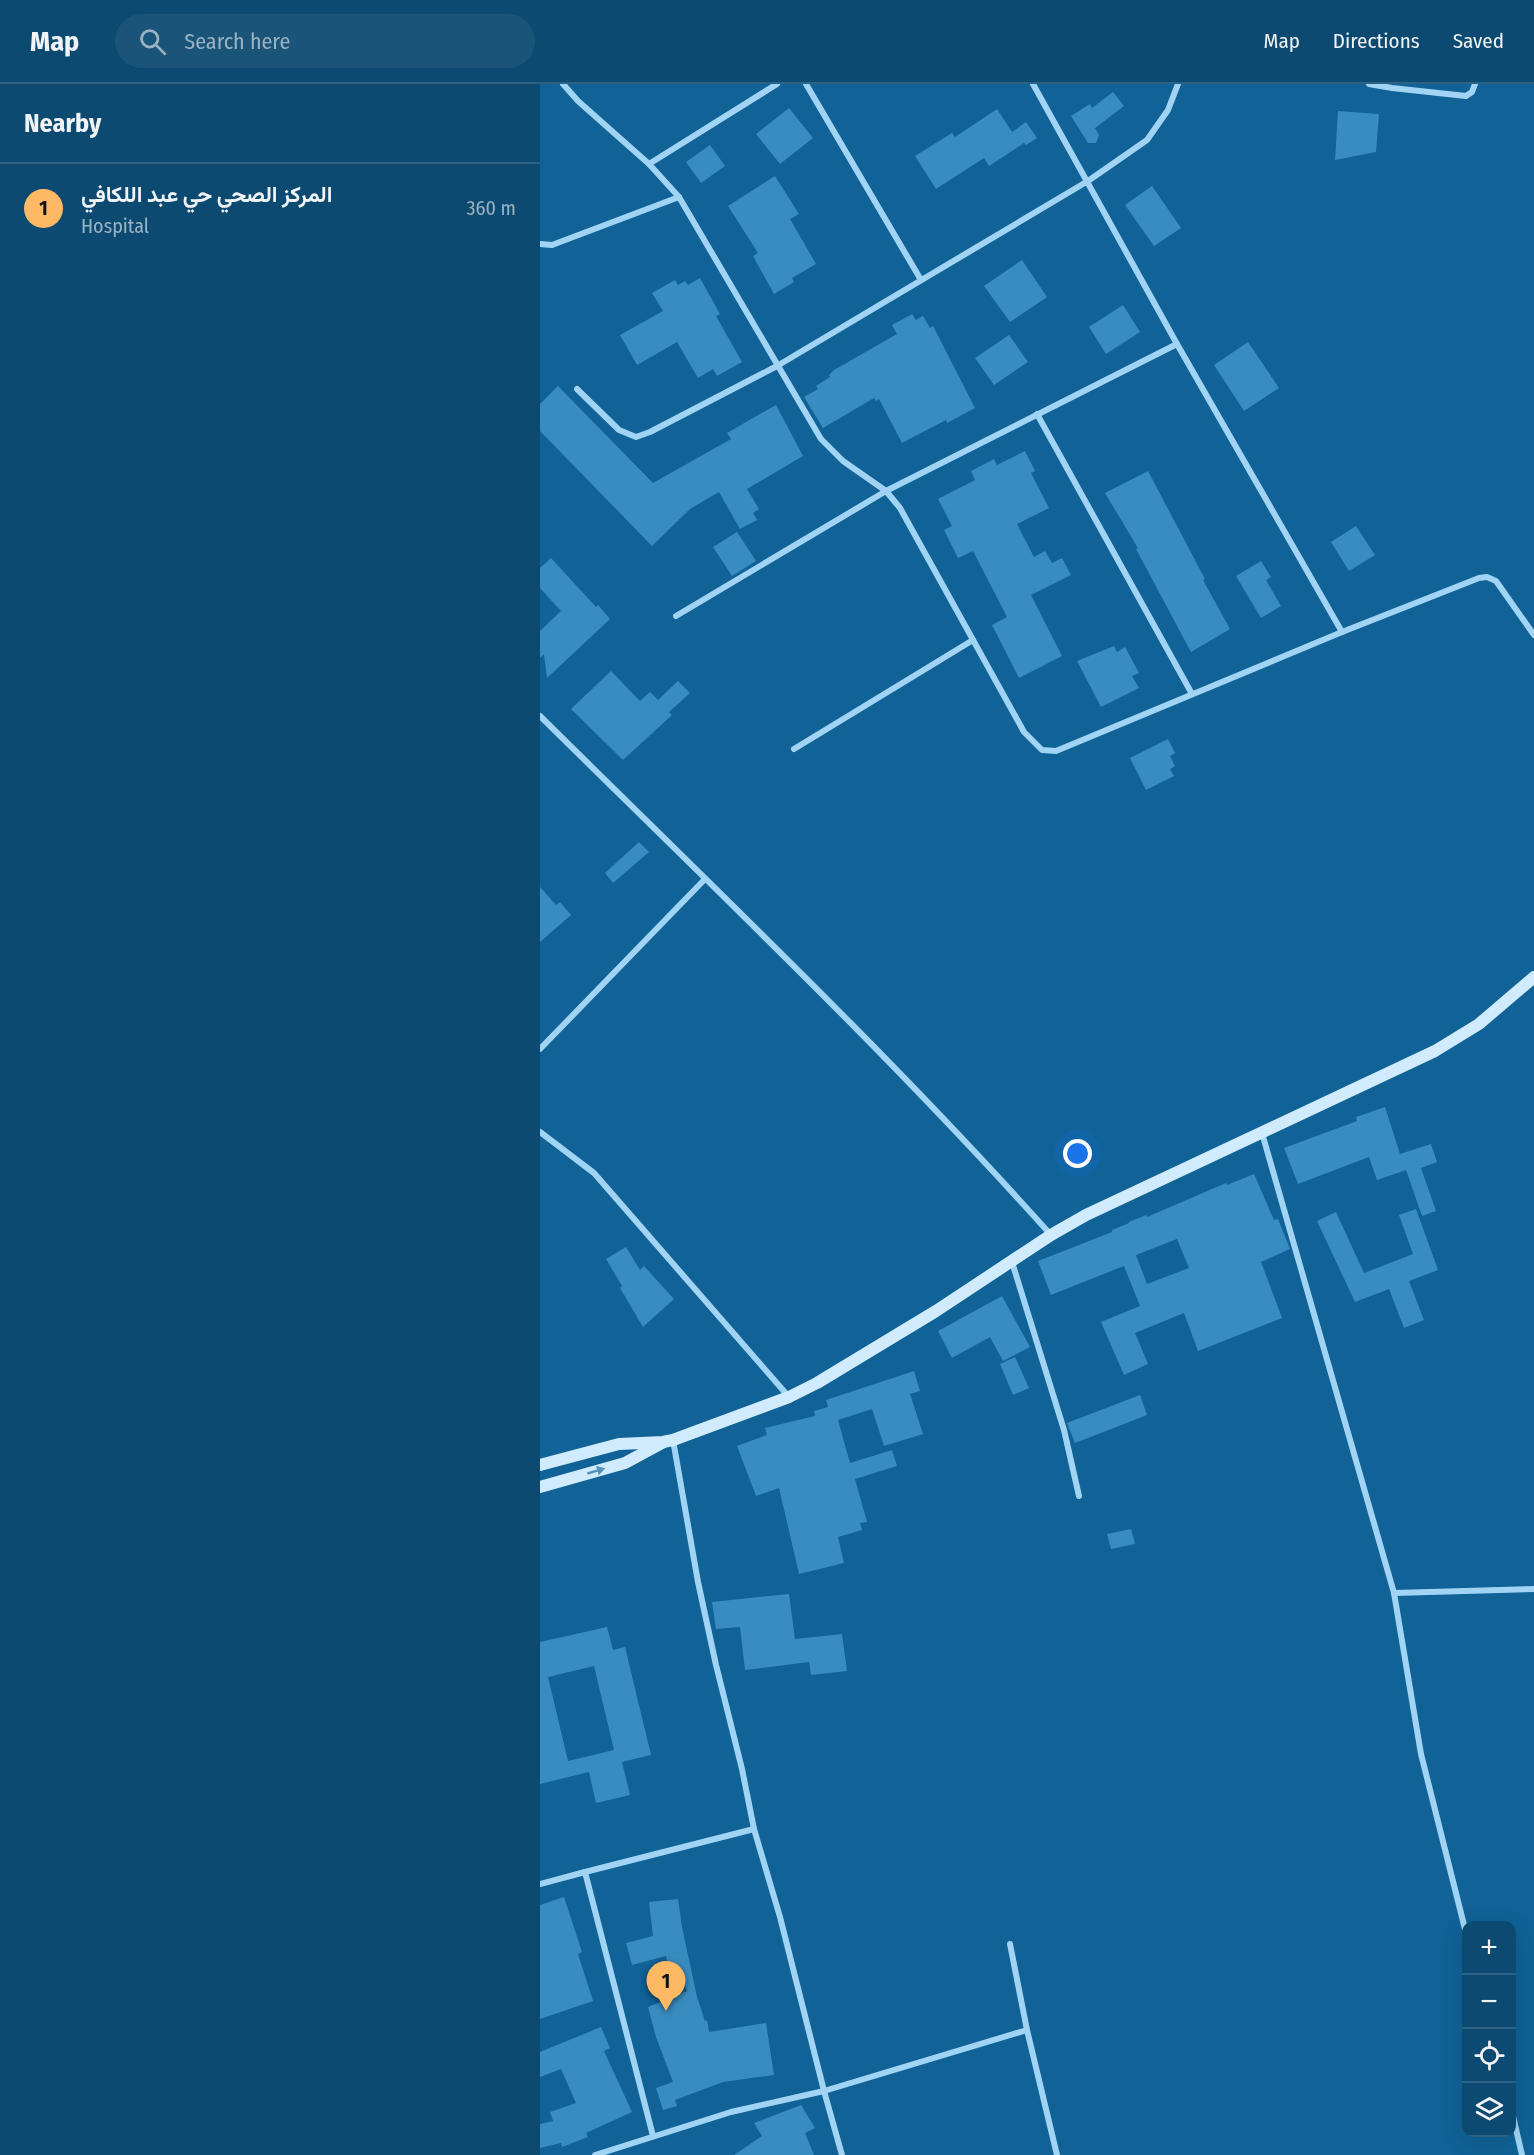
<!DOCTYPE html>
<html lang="en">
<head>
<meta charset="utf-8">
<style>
	:root { --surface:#0c4a71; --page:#1a5479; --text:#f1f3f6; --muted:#9ab3c3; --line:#2c6284; --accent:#ffb864 }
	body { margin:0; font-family:"Fira Sans Condensed",Vazirmatn,sans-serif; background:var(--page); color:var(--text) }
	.controls { position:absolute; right:18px; bottom:18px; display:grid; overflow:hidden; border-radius:12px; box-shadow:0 6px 24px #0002 }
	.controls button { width:54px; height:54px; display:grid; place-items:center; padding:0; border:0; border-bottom:2px solid var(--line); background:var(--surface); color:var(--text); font:30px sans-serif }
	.you { position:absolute; left:538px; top:1070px; width:21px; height:21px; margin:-15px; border:4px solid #fff; border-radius:50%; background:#1a73e8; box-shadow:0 0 0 9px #1a73e833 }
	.badge { display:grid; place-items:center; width:39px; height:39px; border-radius:50%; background:var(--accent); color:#111; font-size:20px; font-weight:700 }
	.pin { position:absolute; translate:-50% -50px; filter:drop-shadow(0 2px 3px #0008) }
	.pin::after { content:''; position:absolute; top:32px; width:21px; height:18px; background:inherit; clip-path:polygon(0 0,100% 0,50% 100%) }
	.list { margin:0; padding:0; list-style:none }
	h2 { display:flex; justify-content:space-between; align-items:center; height:78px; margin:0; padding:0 24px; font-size:26px }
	h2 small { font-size:20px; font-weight:400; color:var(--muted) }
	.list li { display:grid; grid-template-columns:39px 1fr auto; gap:18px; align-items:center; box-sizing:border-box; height:90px; padding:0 24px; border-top:2px solid var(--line) }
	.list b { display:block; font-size:22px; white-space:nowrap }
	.list p { margin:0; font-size:20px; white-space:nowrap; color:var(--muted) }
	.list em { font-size:20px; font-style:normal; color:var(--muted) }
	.icon { flex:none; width:33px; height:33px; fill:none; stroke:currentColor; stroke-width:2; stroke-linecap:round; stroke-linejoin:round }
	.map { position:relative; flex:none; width:994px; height:2071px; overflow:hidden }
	header { display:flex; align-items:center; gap:36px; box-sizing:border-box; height:84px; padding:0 30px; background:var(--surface); border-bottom:2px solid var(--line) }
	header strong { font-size:28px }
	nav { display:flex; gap:33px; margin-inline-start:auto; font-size:21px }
	.search { width:420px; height:54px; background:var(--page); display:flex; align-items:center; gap:15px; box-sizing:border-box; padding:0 21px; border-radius:33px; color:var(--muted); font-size:22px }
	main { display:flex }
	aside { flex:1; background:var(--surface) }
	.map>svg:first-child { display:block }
</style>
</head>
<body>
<header>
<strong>Map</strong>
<div class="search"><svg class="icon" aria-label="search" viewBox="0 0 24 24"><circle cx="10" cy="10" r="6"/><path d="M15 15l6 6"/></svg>Search here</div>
<nav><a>Map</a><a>Directions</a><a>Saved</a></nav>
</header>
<main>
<aside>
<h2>Nearby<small></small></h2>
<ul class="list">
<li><span class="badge">1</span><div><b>المركز الصحي حي عبد اللكافي</b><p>Hospital</p></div><em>360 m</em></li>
</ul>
</aside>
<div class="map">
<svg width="994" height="2071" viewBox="0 0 994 2071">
	<rect width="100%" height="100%" fill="#106297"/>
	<!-- building -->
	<g fill="#398cc0" fill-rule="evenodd">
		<path d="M573,8l11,14 -29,22 4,7 -3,8h-8l-17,-27 19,-12 2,4z"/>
		<path d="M249,24l24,30 -33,26 -24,-30z"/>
		<path d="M457,25l15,23 14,-10 11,16 -11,7 -2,-2 -35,23 -5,-8 -48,31 -21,-33 37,-23 3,4z"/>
		<path d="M798,27l41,3 -3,38 -41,8z"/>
		<path d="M170,61l15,21 -24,17 -15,-21z"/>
		<path d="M235,92l24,38 -9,5 26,45 -24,14 2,4 -20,12 -21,-38 5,-3 -30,-47z"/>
		<path d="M612,102l29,42 -27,18 -29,-41z"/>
		<path d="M482,176l25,37 -37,25 -26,-36z"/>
		<path d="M160,194l20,36 -4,2 26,46 -25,14 -4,-7 -15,9 -21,-36 -40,23 -17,-30 43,-24 -11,-18 23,-13 3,5 7,-4 3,4z"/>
		<path d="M583,221l17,27 -34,22 -17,-27z"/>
		<path d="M372,230l4,6 7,-4 7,12 3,-2 42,82 -28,15 -1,-3 -44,23 -23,-44 -3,2 -2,-3 -51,30 -19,-31 14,-8 -2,-3 14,-9 -1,-2 5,-5 63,-36 -5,-9z"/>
		<path d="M469,251l19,27 -34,23 -19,-27z"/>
		<path d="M708,258l31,46 -35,23 -30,-46z"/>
		<path d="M18,302l95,97 78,-44 -4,-6 49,-28 27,51 -56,33 12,20 -6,4 4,7 -17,9 -21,-37 -29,17 -38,37 -112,-115v-27z"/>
		<path d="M485,367l10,20 -4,2 18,35 -32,16 17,33 11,-6 7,12 10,-5 9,17 -40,20 31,61 -43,22 -27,-53 15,-8 -34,-66 -15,7 -14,-28 8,-4 -14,-27 37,-19 -4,-9 23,-12 3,6z"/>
		<path d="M608,387l57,108 -2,1 27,49 -39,23 -55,-103 2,-1 -33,-55z"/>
		<path d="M816,442l19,29 -26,16 -18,-29z"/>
		<path d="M197,448l19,29 -24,15 -19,-29z"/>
		<path d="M11,474l45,49 2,-2 12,14 -63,59 -3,-24 -4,4v-27l21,-20 -21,-23v-20z"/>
		<path d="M721,477l10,16 -5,3 15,26 -20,12 -25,-42z"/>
		<path d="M574,562l3,6 8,-5 14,26 -7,3 7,12 -38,19 -24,-46z"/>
		<path d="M71,587l29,30 10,-9 8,8 20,-19 12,12 -21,19 3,3 -49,45 -52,-51z"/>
		<path d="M628,655l7,14 -5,3 5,10 -5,3 4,7 -28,14 -16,-32z"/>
		<path d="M99,758l10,10 -36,31 -8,-10z"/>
		<path d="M0,803l16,18 4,-3 11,13 -31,27z"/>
		<path d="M845,1023l15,47 31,-10 6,18 -16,6 15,43 -14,5 -16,-46 -29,10 -8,-23 -71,27 -14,-36 73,-27 -1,-4z"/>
		<path d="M714,1090l20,46 4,-1 12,30 -29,13 21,56 -84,33 -14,-38 -49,20 13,31 -24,11 -23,-53 39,-16 -16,-40 -73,29 -13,-34 74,-29v-2l17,-7v-1l17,-7 1,2 79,-34 1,2zM637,1155l12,29 -42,16 -11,-29z"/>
		<path d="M876,1125l22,61 -29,11 15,39 -20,8 -15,-39 -34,13 -38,-81 19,-9 28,61 49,-19 -14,-39z"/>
		<path d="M86,1163l14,23 4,-4 30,33 -31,28 -23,-39 2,-2 -16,-27z"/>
		<path d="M462,1212l28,51 -27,14 -13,-24 -38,21 -14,-27z"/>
		<path d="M475,1273l14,31 -16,7 -13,-31z"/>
		<path d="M374,1287l6,20 -10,3 13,40 -39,12 -12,-37 -34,11 12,43 42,-13 5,16 -42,13 12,43 -7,1 2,7 -24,7 6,26 -45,11 -20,-86 -23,8 -19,-50 30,-11 -2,-7 50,-12 -1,-5 14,-4 -2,-7z"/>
		<path d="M600,1311l7,20 -72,28 -8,-20z"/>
		<path d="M591,1445l4,15 -24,5 -4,-15z"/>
		<path d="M249,1510l6,45 47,-5 5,37 -36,4 -2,-13 -64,8 -5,-43 -24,2 -4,-27z"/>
		<path d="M67,1543l6,23 12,-3 26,108 -29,7 8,33 -34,8 -7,-31 -49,12v-142zM54,1582l20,84 -46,11 -20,-84z"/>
		<path d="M24,1813l18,55 -4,2 15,47 -53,18v-114z"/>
		<path d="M138,1815l4,28 15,70 8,24 2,-1 2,12 57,-9 8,52 -51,7 -48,18 2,6 -14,4 -7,-22 17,-6 -17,-45 -8,-30 39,-16 -7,-19 -10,3 -4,-19 -34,9 -6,-22 27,-7 -4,-34z"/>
		<path d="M61,1943l9,21 -6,3 28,61 -46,21 2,4 -26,10 -1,-4 -21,5v-24l13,-3 -3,-9 26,-9 -15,-34 -21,8v-25z"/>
		<path d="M261,2021l14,23 -10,5 9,22h-80l28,-19 -8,-13z"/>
	</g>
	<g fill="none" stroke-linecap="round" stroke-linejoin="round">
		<!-- street -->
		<g stroke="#a1d4f4" stroke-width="6">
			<path d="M23,0l15,17 71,63 30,33 142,242 22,22 43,30 14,17 124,224 18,18 14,1 286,-119 137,-54 8,-1 9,4 38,54"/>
			<path d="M266,0l115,196"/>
			<path d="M493,0l144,260 165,288"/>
			<path d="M829,0l23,4 74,8 6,-4 3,-8"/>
			<path d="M109,80l128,-80"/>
			<path d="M0,160l12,1 127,-48"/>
			<path d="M37,305l42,41 17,7 14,-5 127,-66 311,-185 59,-41 21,-30 10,-26"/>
			<path d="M497,330l155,280"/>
			<path d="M136,532l210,-125 291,-147"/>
			<path d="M0,632c173,171 349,338 511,519"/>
			<path d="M254,665l179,-109"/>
			<path d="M0,965l165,-170"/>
			<path d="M0,1048l54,41 195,224"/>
			<path d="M722,1049l132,460 27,161 45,179"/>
			<path d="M472,1178l52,168 15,66"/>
			<path d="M133,1356l25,142 18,83 26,104 12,60 26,88 44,174 18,64"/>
			<path d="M854,1509l140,-4"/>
			<path d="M0,1800l45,-12"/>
			<path d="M470,1860l17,86 30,125"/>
			<path d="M972,2028l10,43"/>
			<path d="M113,2052l-68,-264 169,-43"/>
			<path d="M55,2071l136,-43 93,-21 203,-61"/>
		</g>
		<!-- secondary -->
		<g stroke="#d0ebfd" stroke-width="12">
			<path d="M0,1381l79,-21 44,-2 10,-2 116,-43 28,-14 119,-72 115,-76 35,-20 349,-164 44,-27 55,-47"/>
			<path d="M0,1403l85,-24 37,-20"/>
		</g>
	</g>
	<!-- one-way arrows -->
	<defs><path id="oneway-solid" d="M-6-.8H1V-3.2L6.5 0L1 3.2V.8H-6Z" transform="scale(1.5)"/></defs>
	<use fill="#5392bb" href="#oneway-solid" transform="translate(56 1387) rotate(-16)"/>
</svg>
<div class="controls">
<button>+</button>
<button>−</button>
<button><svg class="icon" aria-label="locate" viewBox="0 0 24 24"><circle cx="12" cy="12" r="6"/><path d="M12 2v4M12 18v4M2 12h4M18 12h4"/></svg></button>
<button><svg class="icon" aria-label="layers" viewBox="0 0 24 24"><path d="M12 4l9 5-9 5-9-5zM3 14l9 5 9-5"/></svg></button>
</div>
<div class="you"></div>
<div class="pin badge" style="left:126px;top:1927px">1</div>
</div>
</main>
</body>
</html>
